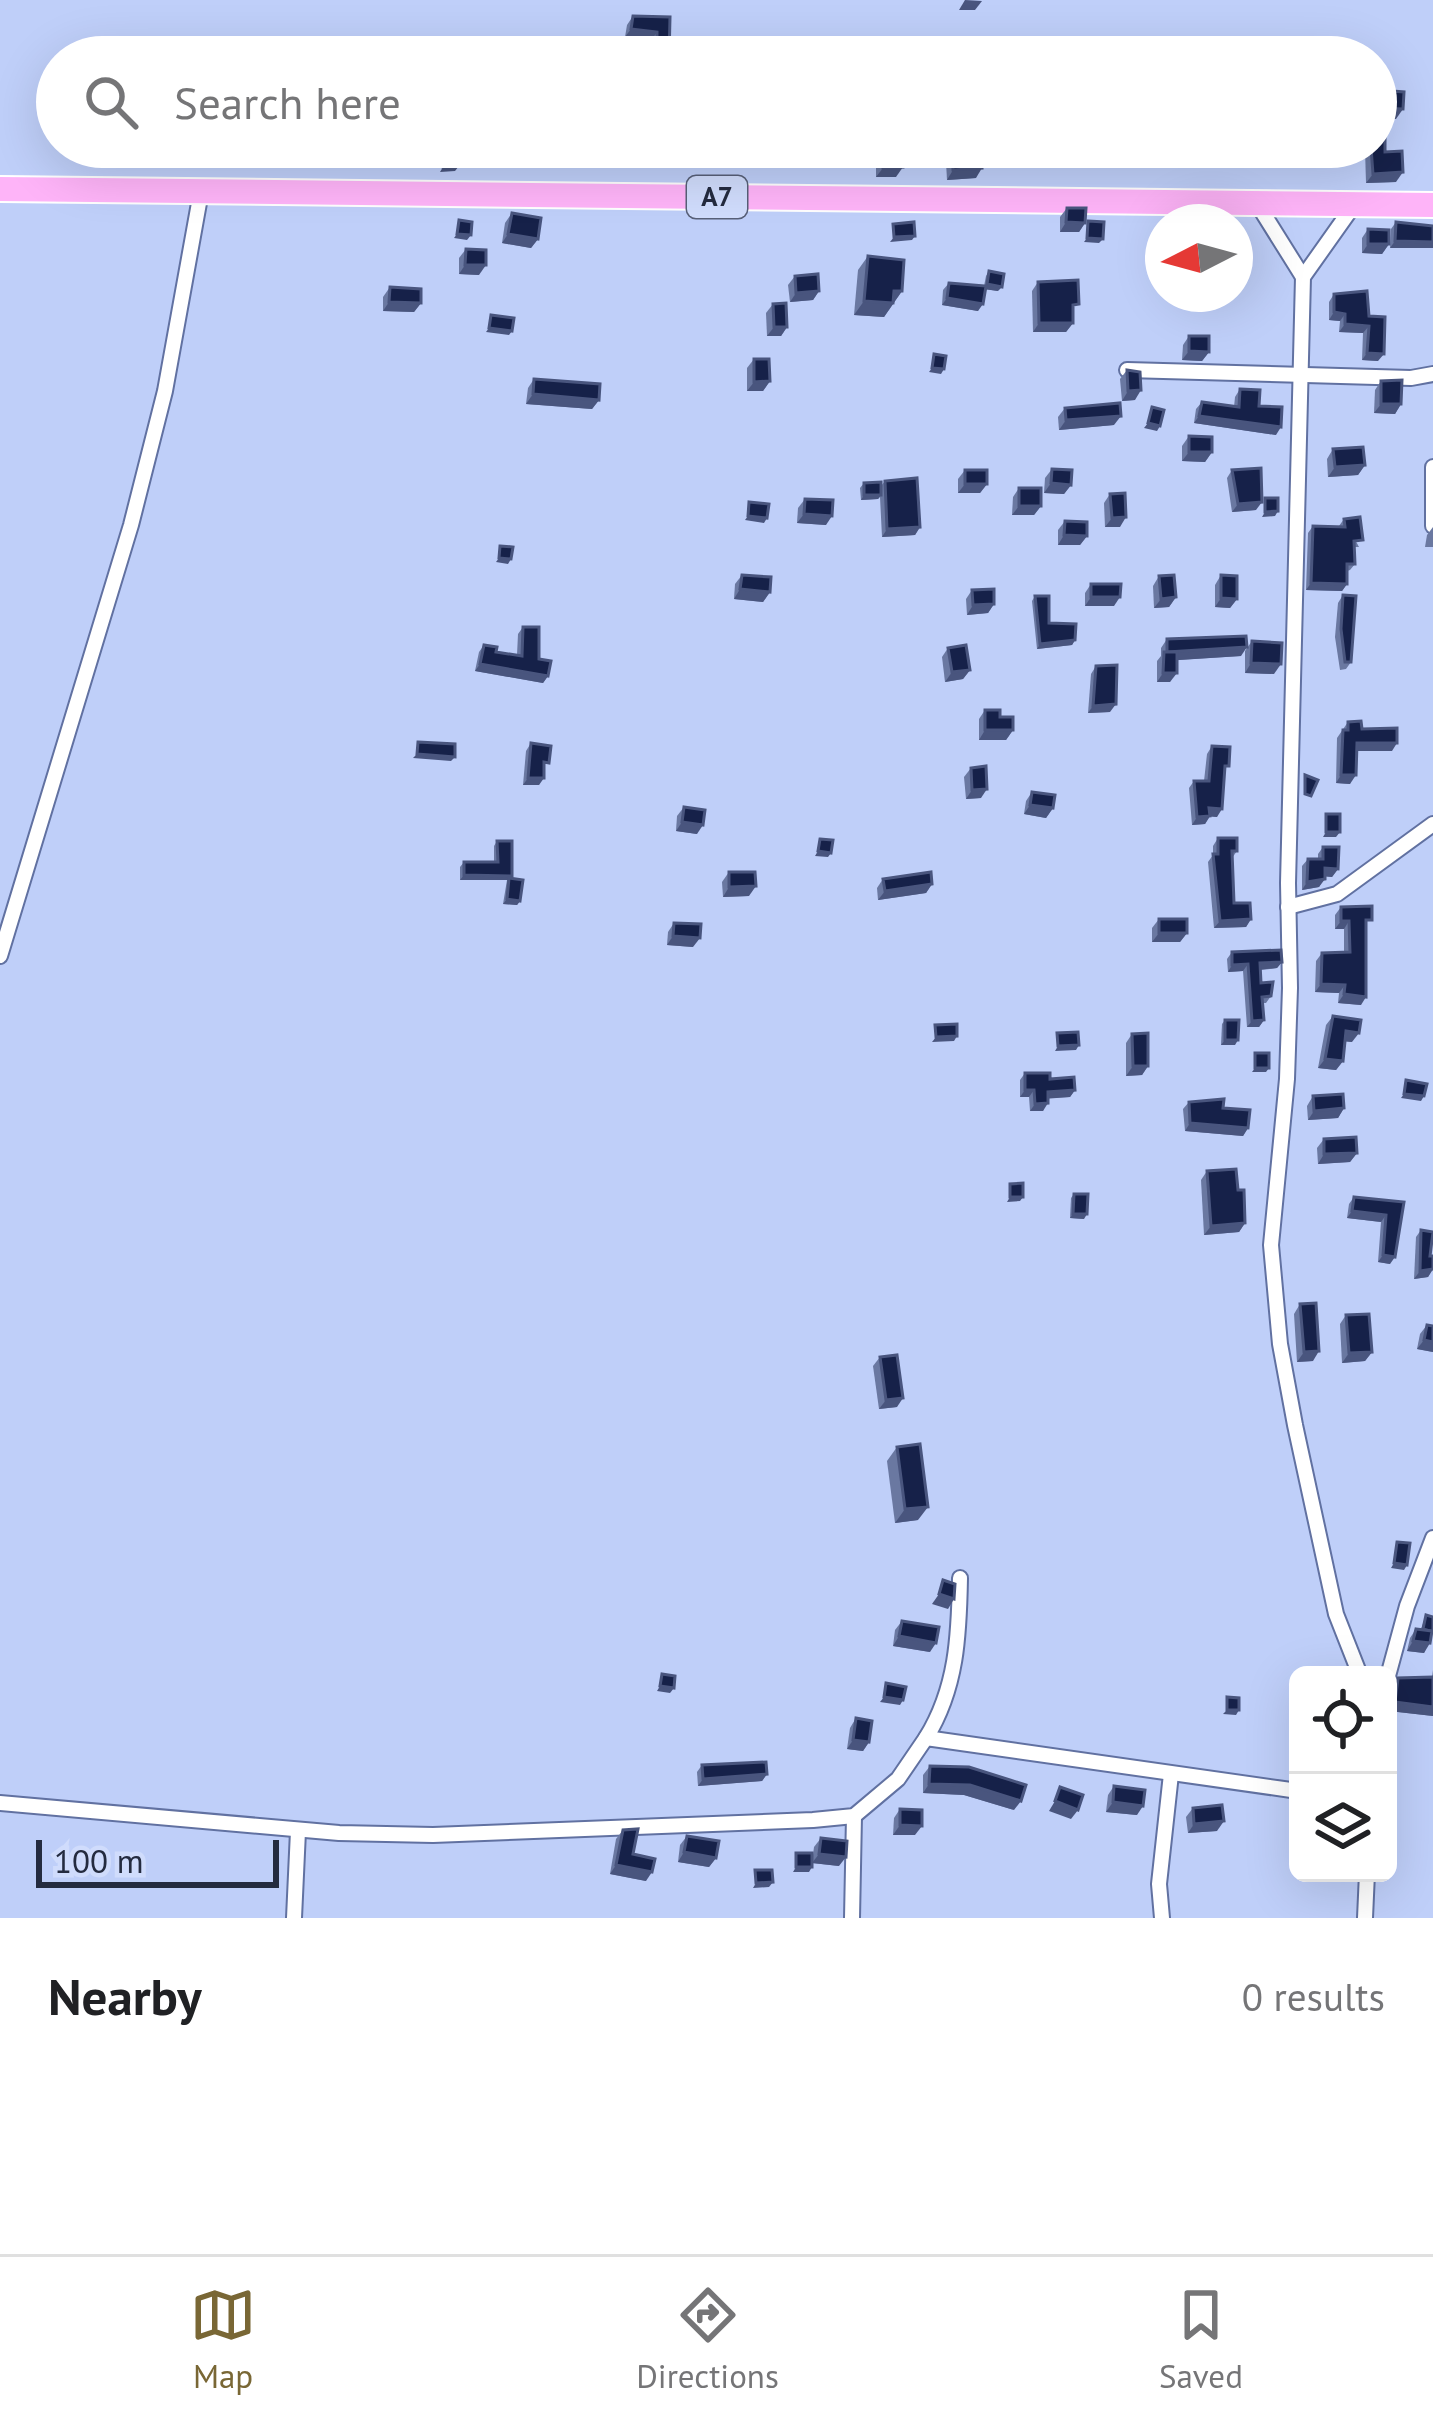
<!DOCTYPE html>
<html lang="en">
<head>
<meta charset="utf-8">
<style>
	:root { --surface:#fff; --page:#f6f6f6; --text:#202124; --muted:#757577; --line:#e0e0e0; --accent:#796735 }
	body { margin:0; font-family:"PT Sans",sans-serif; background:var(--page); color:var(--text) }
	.controls { position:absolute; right:36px; bottom:36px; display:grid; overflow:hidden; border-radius:18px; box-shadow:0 12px 48px #0002 }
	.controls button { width:108px; height:108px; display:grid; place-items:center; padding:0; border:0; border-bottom:3px solid var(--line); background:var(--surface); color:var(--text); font:60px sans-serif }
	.compass { position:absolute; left:1145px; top:204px; width:108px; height:108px; border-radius:50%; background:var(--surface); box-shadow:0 12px 48px #0002; rotate:264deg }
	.scale { position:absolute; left:36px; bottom:30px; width:243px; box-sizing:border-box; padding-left:12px; border:6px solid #242b3f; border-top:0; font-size:33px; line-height:42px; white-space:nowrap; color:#242b3f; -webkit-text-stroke:9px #d0dcfc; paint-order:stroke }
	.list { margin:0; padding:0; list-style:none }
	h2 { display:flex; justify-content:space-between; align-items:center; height:156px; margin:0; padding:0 48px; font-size:51px }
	h2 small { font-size:39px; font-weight:400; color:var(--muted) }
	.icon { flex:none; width:66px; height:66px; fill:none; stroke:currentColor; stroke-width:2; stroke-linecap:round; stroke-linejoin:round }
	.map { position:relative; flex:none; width:1433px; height:1918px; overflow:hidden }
	.search { position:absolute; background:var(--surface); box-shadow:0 12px 48px #0002; left:36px; right:36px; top:36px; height:132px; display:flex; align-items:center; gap:30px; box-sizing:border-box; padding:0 42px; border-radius:66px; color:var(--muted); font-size:45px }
	.sheet { height:336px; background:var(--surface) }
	nav { display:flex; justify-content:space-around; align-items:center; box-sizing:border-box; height:168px; border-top:3px solid var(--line); background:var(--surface); font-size:33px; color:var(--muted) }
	nav a { display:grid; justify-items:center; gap:6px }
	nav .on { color:var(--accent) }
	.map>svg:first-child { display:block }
</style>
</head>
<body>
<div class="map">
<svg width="1433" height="1918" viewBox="0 0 1433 1918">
	<rect width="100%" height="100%" fill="#bfcff9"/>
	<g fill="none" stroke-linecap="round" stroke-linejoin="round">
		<!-- minor casing -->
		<g stroke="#6171a1" stroke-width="18">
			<g id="minor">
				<path d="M1258,205l45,72"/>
				<path d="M1354,205l-51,72 -15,606 2,105 -3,91 -16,166 9,99 15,81 41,189 24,61"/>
				<path d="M1127,370l284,8 22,-4"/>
				<path d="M1433,467v59"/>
				<path d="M1288,907l49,-13 96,-70"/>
				<path d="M0,956l131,-431 34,-134 36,-199"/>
				<path d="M1388,1676l19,-70 26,-68"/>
				<path d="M926,1738c31,-50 33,-103 34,-160"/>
				<path d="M0,1803l339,30 94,2 380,-15 41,-4 44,-37 28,-41 372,53"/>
				<path d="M294,1918l4,-87"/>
				<path d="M852,1918l2,-102"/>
				<path d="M1162,1918l-3,-34 12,-110"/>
				<path d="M1365,1918l2,-45"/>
			</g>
		</g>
		<!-- trunk casing -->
		<g stroke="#fff" stroke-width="28">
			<path id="trunk" d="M0,189l1433,16"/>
		</g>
		<!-- minor -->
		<use href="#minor" stroke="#fff" stroke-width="14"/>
		<!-- trunk -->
		<use href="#trunk" stroke="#feb4f8" stroke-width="24"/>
	</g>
	<!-- wall -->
	<g fill="#6a78a1">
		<path d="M633,16l37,1 -1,40h-18v-16l-26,-4 2,-12z"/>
		<path d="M926,147h22l1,6 -7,9 -15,1z"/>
		<path d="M1366,147h10l9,5 11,30 -30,1 -1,-34z"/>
		<path d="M883,148l13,29h-20v-20z"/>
		<path d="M952,152l24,26 -29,2 -1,-18z"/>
		<path d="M1067,208l18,15 -6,9h-19v-15z"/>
		<path d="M512,213l26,26 -7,9 -29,-5 3,-20z"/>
		<path d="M1396,222l37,4 -43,22 1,-19z"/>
		<path d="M1368,229l21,15 -7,10 -20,-1v-15z"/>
		<path d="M466,249l13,26 -20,-1v-16z"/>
		<path d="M868,256l34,35 -18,26 -30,-2 4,-45z"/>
		<path d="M989,271l9,20 -13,-2 -7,22 -36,-6 1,-15 6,-7 35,3 2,-10z"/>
		<path d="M795,276l24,15 -6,9 -23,2 -2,-17z"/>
		<path d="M1038,282l35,31v10l-7,9h-33l-1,-41z"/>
		<path d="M390,287l31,16 -7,9 -31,-1v-14z"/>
		<path d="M1334,294l35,22 9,45 -16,-1 1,-27 -24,-1 1,-11 -11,-1v-18z"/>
		<path d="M773,304l14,23 -6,9h-14l-1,-23z"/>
		<path d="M1189,336l20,16 -7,9 -20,-1 1,-15z"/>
		<path d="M754,359l16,22 -7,10h-16v-23z"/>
		<path d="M1127,370l8,30 -13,1 -2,-22z"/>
		<path d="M534,379l65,21 -7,9 -66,-5 2,-16z"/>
		<path d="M1381,381l20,23 -6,10 -21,-1 1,-23z"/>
		<path d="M1240,389l19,17 17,29 -82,-12 2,-14 6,-7 32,5 1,-10z"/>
		<path d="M1065,408l49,17 -55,5 -1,-13z"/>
		<path d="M1189,436l23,16 -7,10 -23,-1v-15z"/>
		<path d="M1333,449l32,16 -7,10 -30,2 -1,-18z"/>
		<path d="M1052,469l19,16 -7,9 -20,-1 1,-15z"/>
		<path d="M965,470l22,14 -7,9h-22v-14z"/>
		<path d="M1232,470l24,40 -24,2 -5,-34z"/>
		<path d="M885,481l35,46 -5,8 -33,2 -2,-40 -2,2 -17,1 -1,-12 4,-5 17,3z"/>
		<path d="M1019,488l22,18 -7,9h-22l1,-18z"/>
		<path d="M1110,494l10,33h-15l-1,-24z"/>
		<path d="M805,499l21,26 -29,-2 1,-15z"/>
		<path d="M1344,519l15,28h-5l1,17 -5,6 -3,1v13l-5,7 -36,-1 2,-57 5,-7h26z"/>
		<path d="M1065,521l22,15 -7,9h-22v-15z"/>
		<path d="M1433,527v20h-8l2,-12z"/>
		<path d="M742,575l28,17 -7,10 -29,-3 1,-15z"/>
		<path d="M1221,575l16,24 -7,9 -15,-1v-22z"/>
		<path d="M1159,576l17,21 -7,10 -15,1 -1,-22z"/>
		<path d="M1091,584l23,22h-29v-13z"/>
		<path d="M972,590l22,14 -6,9 -21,2 -1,-16z"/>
		<path d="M1343,595l8,67 -5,7 -6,1 -5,-33 3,-34z"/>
		<path d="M1035,596l14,27 26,17 -3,5 -35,4 -5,-48z"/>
		<path d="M523,627l25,49 -5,7 -68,-12 4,-19 5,-7 12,7 21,3 1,-21z"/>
		<path d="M1167,639l74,17 -64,4 -7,22h-13v-21l4,-5v-8z"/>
		<path d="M1252,641l22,33 -29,-1v-22z"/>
		<path d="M948,648l22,22 -7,9 -18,3 -3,-25z"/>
		<path d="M1096,666l14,46 -22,1 3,-39z"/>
		<path d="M985,710l28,20 -7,10h-27v-21z"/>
		<path d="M1348,722l14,7 30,22h-35l-7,33 -14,-1 1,-45z"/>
		<path d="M531,743l13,27 -5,15h-16l3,-34z"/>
		<path d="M1212,746l12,27 -7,44 -7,-1 -5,8 -13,1 -3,-37 5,-7h10l3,-27z"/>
		<path d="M971,768l10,30 -15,1 -2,-22z"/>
		<path d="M1032,792l21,16 -7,10 -22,-4 2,-13z"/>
		<path d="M684,807l13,27 -21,-3 1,-15z"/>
		<path d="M1218,838l19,13 -5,7 2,45 17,16 -5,8 -32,1 -6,-66 5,-7v-9z"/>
		<path d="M497,841l13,37 10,23 -3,4 -14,-1 4,-24h-47v-13l4,-5h30v-16z"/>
		<path d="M1323,847l15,22 -6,8 -7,-1 -6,11 -17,3v-24l6,-7h10v-5z"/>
		<path d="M729,872l20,24 -26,1 -1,-15z"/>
		<path d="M883,879l49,5 -6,9 -48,7 -1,-12z"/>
		<path d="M1341,907l25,22 -5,76 -23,-2 1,-10 -24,-1 1,-31 6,-8 22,-1v-23h-9v-14z"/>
		<path d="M1159,919l28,14 -7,9h-28v-14z"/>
		<path d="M674,923l19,24 -26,-2 1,-13z"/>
		<path d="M1232,952l50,10 -5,6 -16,2v13l10,13 -5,7h-3l1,17 -5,7h-12l-4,-56 -15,1 -1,-13z"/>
		<path d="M1333,1016l19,26 -7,-1 -2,20 -7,9 -18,-2 8,-43z"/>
		<path d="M1225,1020l10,25h-14l1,-21z"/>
		<path d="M1132,1034l16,32 -6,9 -16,1v-33z"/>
		<path d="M1025,1073l25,6 25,11 -5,7 -22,1 -5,13h-13l-1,-14h-9v-17z"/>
		<path d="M1313,1096l31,12 -6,10 -30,2 -1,-14z"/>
		<path d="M1189,1102l34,6 25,20 -5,8 -58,-5 -2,-22z"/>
		<path d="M1324,1139l33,14 -7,9 -32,2 -1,-16z"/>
		<path d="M1207,1171l31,19 7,33 -6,9 -35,3 -3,-55z"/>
		<path d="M1074,1194l10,25 -14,-1 1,-20z"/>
		<path d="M1354,1197l50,5 -14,62 -12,-2 3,-40 -34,-4 2,-14z"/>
		<path d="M1421,1230l12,39 -5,8 -14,2 2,-42z"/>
		<path d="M1300,1304l13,57 -16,1 -3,-48z"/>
		<path d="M1346,1315l26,37 -7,9 -23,2 -2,-39z"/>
		<path d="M1427,1325l6,27 -16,-3 3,-15z"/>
		<path d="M880,1357l17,50 -18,2 -6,-43z"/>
		<path d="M897,1447l21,73 -23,3 -8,-62z"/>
		<path d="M1426,1615l5,22 -7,16 -17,-2 3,-13 6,-9h5z"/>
		<path d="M902,1621l28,31 -37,-6 2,-16z"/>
		<path d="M1433,1670v46l-44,-5 3,-24 6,-9 34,-1z"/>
		<path d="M856,1718l13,24 -6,9 -16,-2 3,-21z"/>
		<path d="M702,1765l65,9 -5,7 -64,5 -1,-14z"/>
		<path d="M930,1766l84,44 -50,-15 -41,-2v-18z"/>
		<path d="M1114,1786l23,29 -31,-3 2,-17z"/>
		<path d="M1193,1808l24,23 -29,2 -2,-16z"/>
		<path d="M900,1809l15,26h-22l1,-17z"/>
		<path d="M623,1830l23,51 -36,-7 6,-35z"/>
		<path d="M687,1836l29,22 -7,9 -31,-5 2,-17z"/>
		<path d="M821,1838l18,28 -27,-3 2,-16z"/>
	</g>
	<!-- shaded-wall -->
	<g fill="#49557e">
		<path d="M965,0l17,1 -7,9h-16z"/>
		<path d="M631,29l26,3 -6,9 -26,-4z"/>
		<path d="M1378,108l25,1 -7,10 -20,-1z"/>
		<path d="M933,153h16l-7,9 -15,1z"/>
		<path d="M459,166l-4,5 -15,1 3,-5z"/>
		<path d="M903,167l-7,10h-20l7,-9z"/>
		<path d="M982,168l-6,10 -29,2 6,-10z"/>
		<path d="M1403,172l-7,10 -30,1 7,-9z"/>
		<path d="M1066,222l19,1 -6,9h-19z"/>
		<path d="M457,234l14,1 -4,5 -13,-2z"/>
		<path d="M508,234l30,5 -7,9 -29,-5z"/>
		<path d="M915,236l-3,4 -22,2 4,-5z"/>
		<path d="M1087,238l16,1 -4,4 -15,-1z"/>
		<path d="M1395,241l38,1v6h-43z"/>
		<path d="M1368,244h21l-7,10 -20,-1z"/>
		<path d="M465,265h21l-7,10 -20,-1z"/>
		<path d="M987,284l15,3 -4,4 -15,-2z"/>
		<path d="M819,291l-6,9 -23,2 6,-9z"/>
		<path d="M894,291h8l-18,26 -30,-2 10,-14z"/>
		<path d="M947,298l36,6 -5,7 -36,-6z"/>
		<path d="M389,302l32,1 -7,9 -31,-1z"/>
		<path d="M1334,312l11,2 -5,7 -11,-1z"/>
		<path d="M1039,323h34l-7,9h-33z"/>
		<path d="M1345,324l24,2 -6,7 -24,-1z"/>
		<path d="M774,327h13l-6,9h-14z"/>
		<path d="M489,328l23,3 -3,4 -23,-3z"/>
		<path d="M1189,351l20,1 -7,9 -20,-1z"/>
		<path d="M1367,353l17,1 -6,7 -16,-1z"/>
		<path d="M932,368l12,1 -3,5 -12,-2z"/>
		<path d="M770,381l-7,10h-16l7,-9z"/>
		<path d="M1141,390l-6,10 -13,1 6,-10z"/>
		<path d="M533,394l66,6 -7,9 -66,-5z"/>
		<path d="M1381,404h20l-6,10 -21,-1z"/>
		<path d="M1121,416l-7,9 -55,5 7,-10z"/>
		<path d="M1199,416l82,11 -5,8 -82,-12z"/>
		<path d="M1148,423l12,3 -3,5 -13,-3z"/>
		<path d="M1189,452h23l-7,10 -23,-1z"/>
		<path d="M1365,465l-7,10 -30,2 7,-10z"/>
		<path d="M1051,483l20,2 -7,9 -20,-1z"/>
		<path d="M965,484h22l-7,9h-22z"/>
		<path d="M864,495h17l-3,4 -17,1z"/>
		<path d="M1262,502l-6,8 -24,2 6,-8z"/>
		<path d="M1019,506h22l-7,9h-22z"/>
		<path d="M1278,511l-3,5 -13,1 3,-5z"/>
		<path d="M804,514l28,2 -6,9 -29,-2z"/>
		<path d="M748,516l19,2 -3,5 -19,-3z"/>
		<path d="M1126,517l-6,10h-15l7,-9z"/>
		<path d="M920,527l-5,8 -33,2 5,-8z"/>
		<path d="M1064,535l23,1 -7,9h-22z"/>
		<path d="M499,558l12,1 -3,5 -12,-2z"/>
		<path d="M1311,583l36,1 -5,7 -36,-1z"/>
		<path d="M740,589l30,3 -7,10 -29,-3z"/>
		<path d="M1091,597h29l-6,9h-29z"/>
		<path d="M1176,597l-7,10 -15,1 7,-9z"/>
		<path d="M1221,598l16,1 -7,9 -15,-1z"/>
		<path d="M994,604l-6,9 -21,2 6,-10z"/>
		<path d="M1075,640l-3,5 -35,4 3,-5z"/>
		<path d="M1247,647l-6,9 -77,5 3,-9z"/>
		<path d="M1251,663l30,1 -7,10 -29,-1z"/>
		<path d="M480,664l68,12 -5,7 -68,-12z"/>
		<path d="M970,670l-7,9 -18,3 7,-10z"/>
		<path d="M1163,673h14l-7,9h-13z"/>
		<path d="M1116,704l-6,8 -22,1 5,-7z"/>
		<path d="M985,730h28l-7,10h-27z"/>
		<path d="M1357,743h40l-5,8h-41z"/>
		<path d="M417,754l38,3 -4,4 -38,-3z"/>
		<path d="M1341,775h15l-6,9 -14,-1z"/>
		<path d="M528,778h16l-5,7h-16z"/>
		<path d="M987,789l-6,9 -15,1 6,-9z"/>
		<path d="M1030,805l23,3 -7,10 -22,-4z"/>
		<path d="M1209,808l13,1 -5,8 -13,-1z"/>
		<path d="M1210,816l-5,8 -13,1 5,-8z"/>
		<path d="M682,822l21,3 -6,9 -21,-3z"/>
		<path d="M1326,832h14l-4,5h-13z"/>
		<path d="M818,851l13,2 -3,4 -13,-1z"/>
		<path d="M1325,868l13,1 -6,8 -13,-1z"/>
		<path d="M464,875l48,1 -4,4h-48z"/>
		<path d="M1325,879l-6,8 -17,3 5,-8z"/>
		<path d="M932,884l-6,9 -48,7 7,-9z"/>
		<path d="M756,886l-7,10 -26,1 6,-10z"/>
		<path d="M507,899l13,2 -3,4 -14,-1z"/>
		<path d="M1251,919l-5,8 -32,1 6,-7z"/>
		<path d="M1341,921h8l-5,8h-9z"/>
		<path d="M1159,933h28l-7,9h-28z"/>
		<path d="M673,936l27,2 -7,9 -26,-2z"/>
		<path d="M1282,962l-5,6 -22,2 5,-7z"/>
		<path d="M1248,964l-5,7 -15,1 4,-7z"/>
		<path d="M1321,984l24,1 -6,8 -24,-1z"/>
		<path d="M1344,994l22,3 -5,8 -23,-2z"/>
		<path d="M1264,1020l-5,7h-12l5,-6z"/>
		<path d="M1346,1031l13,2 -7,9 -12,-1z"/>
		<path d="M957,1036l-3,5 -22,1 4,-5z"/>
		<path d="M1225,1040h13l-3,5h-14z"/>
		<path d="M1079,1045l-3,5 -21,1 3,-5z"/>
		<path d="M1325,1059l18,2 -7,9 -18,-2z"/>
		<path d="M1133,1066h15l-6,9 -16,1z"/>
		<path d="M1255,1068h14l-3,4h-14z"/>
		<path d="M1025,1090h9l-5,7h-9z"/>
		<path d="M1075,1090l-5,7 -27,2 5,-7z"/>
		<path d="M1404,1094l20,2 -3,5 -20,-3z"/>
		<path d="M1048,1103l-5,8h-13l5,-7z"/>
		<path d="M1344,1108l-6,10 -30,2 6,-9z"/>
		<path d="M1190,1123l58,5 -5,8 -58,-5z"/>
		<path d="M1357,1153l-7,9 -32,2 6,-10z"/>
		<path d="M1010,1197h13l-3,4 -13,1z"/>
		<path d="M1352,1211l34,4 -5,7 -34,-4z"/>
		<path d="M1073,1214h14l-3,5 -14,-1z"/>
		<path d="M1245,1223l-6,9 -35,3 7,-9z"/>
		<path d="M1383,1255l12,2 -5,7 -12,-2z"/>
		<path d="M1433,1269l-5,8 -14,2 6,-8z"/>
		<path d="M1424,1340l9,2v10l-16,-3z"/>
		<path d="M1319,1351l-6,10 -16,1 7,-10z"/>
		<path d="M1372,1352l-7,9 -23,2 7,-10z"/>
		<path d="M903,1398l-6,9 -18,2 7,-9z"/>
		<path d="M928,1507l-10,13 -23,3 10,-14z"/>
		<path d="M1394,1563l13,2 -3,5 -13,-2z"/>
		<path d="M939,1594l15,5 -6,10 -16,-5z"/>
		<path d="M899,1636l37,7 -6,9 -37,-6z"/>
		<path d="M1413,1641l17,2 -6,10 -17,-2z"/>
		<path d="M660,1686l14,2 -4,5 -13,-2z"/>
		<path d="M884,1697l19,3 -3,5 -20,-3z"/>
		<path d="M1395,1702l38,5v9l-44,-5z"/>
		<path d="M1227,1710h12l-3,5 -13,-1z"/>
		<path d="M853,1740l16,2 -6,9 -16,-2z"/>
		<path d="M767,1774l-5,7 -64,5 5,-7z"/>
		<path d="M929,1784l41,1 51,16 -7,9 -50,-15 -41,-2z"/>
		<path d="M1055,1801l23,9 -7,9 -22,-8z"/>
		<path d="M1113,1802l30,4 -6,9 -31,-3z"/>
		<path d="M1224,1821l-7,10 -29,2 6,-9z"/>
		<path d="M900,1825l22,1 -7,9h-22z"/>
		<path d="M684,1852l32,6 -7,9 -31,-5z"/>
		<path d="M819,1854l27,3 -7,9 -27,-3z"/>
		<path d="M616,1865l36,7 -6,9 -36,-7z"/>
		<path d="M796,1867h16l-3,5h-16z"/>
		<path d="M773,1882l-4,5 -16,1 3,-5z"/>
	</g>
	<!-- building -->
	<g fill="#162149" stroke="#49557e" stroke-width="3">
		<path d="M633,16l37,1 -1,40h-12v-25l-26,-3z"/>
		<path d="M978,51l1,6h-13v-5z"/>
		<path d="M1379,90l25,2 -1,17 -25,-1z"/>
		<path d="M1385,139v13l17,-1 1,21 -30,2 -2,-27h5v-7z"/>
		<path d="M933,147h15l1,6h-16z"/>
		<path d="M883,148h20v19l-20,1z"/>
		<path d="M981,150l1,18 -29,2 -1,-18z"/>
		<path d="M443,153h15l1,13 -16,1z"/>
		<path d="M1067,208h19l-1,15 -19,-1z"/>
		<path d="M512,213l29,5 -3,21 -30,-5z"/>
		<path d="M459,220l13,2 -1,13 -14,-1z"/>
		<path d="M1088,221l16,1 -1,17 -16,-1z"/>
		<path d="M914,222l1,14 -21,1 -1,-13z"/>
		<path d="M1396,222l37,4v16l-38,-1z"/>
		<path d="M1368,229l21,1v14h-21z"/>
		<path d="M1238,230l1,14 -4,1v-14z"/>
		<path d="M466,249l20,1v15h-21z"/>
		<path d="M868,256l36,4 -2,31h-8l-1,12 -29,-2z"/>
		<path d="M989,271l15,3 -2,13 -15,-3z"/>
		<path d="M818,274l1,17 -23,2 -1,-17z"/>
		<path d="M1078,280l1,24 -6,1v18h-34l-1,-41z"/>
		<path d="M949,283l37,3 -3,18 -36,-6z"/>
		<path d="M390,287l31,2v14l-32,-1z"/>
		<path d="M1367,291l2,25 16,1 -1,37 -17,-1 2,-27 -24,-2v-10l-11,-2v-18z"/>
		<path d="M786,303l1,24h-13l-1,-23z"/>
		<path d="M491,315l23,3 -2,13 -23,-3z"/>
		<path d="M1189,336h20v16l-20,-1z"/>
		<path d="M934,354l12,2 -2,13 -12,-1z"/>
		<path d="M754,359h15l1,22 -16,1z"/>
		<path d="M1127,370l13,2 1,18 -13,1z"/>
		<path d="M534,379l66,5 -1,16 -66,-6z"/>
		<path d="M1402,380l-1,24h-20v-23z"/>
		<path d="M1240,389l20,1 -1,16 23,1 -1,20 -82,-11 3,-14 37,5z"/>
		<path d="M1120,403l1,13 -55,4 -1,-12z"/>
		<path d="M1152,407l12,3 -4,16 -12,-3z"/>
		<path d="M1189,436l23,1v15h-23z"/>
		<path d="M1363,447l2,18 -30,2 -2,-18z"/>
		<path d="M1261,468l1,34 -24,2 -6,-34z"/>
		<path d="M1052,469l20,1 -1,15 -20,-2z"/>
		<rect x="965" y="470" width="22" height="14"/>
		<path d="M917,478l3,49 -33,2 -2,-48z"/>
		<path d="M881,482v13h-17v-12z"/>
		<rect x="1019" y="488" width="22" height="18"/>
		<path d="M1125,493l1,24 -14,1 -2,-24z"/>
		<path d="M1265,498h13v13l-13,1z"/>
		<path d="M805,499l28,1 -1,16 -28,-2z"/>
		<path d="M749,502l20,2 -2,14 -19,-2z"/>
		<path d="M1360,517l3,23 -9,1 1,23h-8v20l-36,-1 2,-57 32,1 -1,-8z"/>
		<path d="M1065,521l22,1v14l-23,-1z"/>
		<path d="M500,546l13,1 -2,12 -12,-1z"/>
		<path d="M742,575l29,2 -1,15 -30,-3z"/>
		<path d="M1174,575l2,22 -15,2 -2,-23z"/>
		<path d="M1221,575l16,1v23l-16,-1z"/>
		<path d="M1091,584h30l-1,13h-29z"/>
		<path d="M994,589v15l-21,1 -1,-15z"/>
		<path d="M1343,595l13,1 -5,66h-6l-4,-33z"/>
		<path d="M1035,596h14v27l27,1 -1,16 -35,4z"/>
		<path d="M523,627h16v32l12,2 -3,15 -68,-12 4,-19 13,2 -1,5 26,4z"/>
		<path d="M1246,636l1,11 -80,5v-13z"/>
		<path d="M1252,641l30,2 -1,21 -30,-1z"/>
		<path d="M966,645l4,25 -18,2 -4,-24z"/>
		<path d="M1164,652h13v21h-14z"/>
		<path d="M1117,665l-1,39 -23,2 3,-40z"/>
		<path d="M985,710h15v7h13v13h-28z"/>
		<path d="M1361,721l1,8 35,-1v15h-40l-1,32h-15l2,-45h5v-8z"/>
		<path d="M418,742l37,2v13l-38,-3z"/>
		<path d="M531,743l20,3 -2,17 -5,-1v16h-16z"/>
		<path d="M1212,746l18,1 -1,19h-4l-3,43 -13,-1 1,8 -13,1 -3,-36h15z"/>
		<path d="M986,766l1,23 -15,1 -1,-22z"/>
		<path d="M1305,775l13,5 -7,16 -6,-2z"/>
		<path d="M1032,792l23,3 -2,13 -23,-3z"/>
		<path d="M684,807l21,3 -2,15 -21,-3z"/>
		<rect x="1326" y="814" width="14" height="18"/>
		<path d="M1218,838h19v13h-5l2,52h16l1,16 -31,2 -7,-67h5z"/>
		<path d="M820,839l13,1 -2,13 -13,-2z"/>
		<path d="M497,841h15v35l-48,-1v-13h34z"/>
		<path d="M1323,847h16l-1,22 -13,-1v11l-18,3 1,-23h15z"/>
		<path d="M729,872h26l1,14 -27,1z"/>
		<path d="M931,872l1,12 -47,7 -2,-12z"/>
		<path d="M509,878l14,2 -3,21 -13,-2z"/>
		<path d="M1372,906v14h-6v77l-22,-3 1,-9 -24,-1 1,-31 28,-1 -1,-31h-8v-14z"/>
		<rect x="1159" y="919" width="28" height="14"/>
		<path d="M674,923l27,1 -1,14 -27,-2z"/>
		<path d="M1281,950l1,12 -22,1 1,20 12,-1 -2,14 -9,1 2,23 -12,1 -4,-57 -16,1v-13z"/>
		<path d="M1333,1016l28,4 -2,13 -13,-2 -3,30 -18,-2z"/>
		<path d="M1225,1020h14l-1,20h-13z"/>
		<path d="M957,1024v12l-21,1 -1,-12z"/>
		<path d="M1078,1032l1,13 -21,1 -1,-13z"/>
		<path d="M1148,1033v33h-15l-1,-32z"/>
		<rect x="1255" y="1053" width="14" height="15"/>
		<path d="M1025,1073h25v6l24,-2 1,13 -27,2v11l-13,1 -1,-14h-9z"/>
		<path d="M1406,1080l21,4 -3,12 -20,-2z"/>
		<path d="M1343,1094l1,14 -30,3 -1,-15z"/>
		<path d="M1224,1099l-1,9 27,2 -2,18 -58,-5 -1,-21z"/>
		<path d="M1356,1137l1,16 -33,1v-15z"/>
		<path d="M1236,1169l2,21h6l1,33 -34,3 -4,-55z"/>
		<path d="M1023,1183v14h-13v-13z"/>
		<path d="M1074,1194h14l-1,20h-14z"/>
		<path d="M1354,1197l50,5 -9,55 -12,-2 3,-40 -34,-4z"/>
		<path d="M1421,1230l12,2 -3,24h3v13l-13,2z"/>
		<path d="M1316,1303l3,48 -15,1 -4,-48z"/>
		<path d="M1369,1314l3,38 -23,1 -3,-38z"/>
		<path d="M1427,1325l6,1v16l-9,-2z"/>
		<path d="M897,1355l6,43 -17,2 -6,-43z"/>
		<path d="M920,1444l8,63 -23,2 -8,-62z"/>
		<path d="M1397,1542l13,1 -3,22 -13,-2z"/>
		<path d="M943,1580l12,4 -1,15 -15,-5z"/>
		<path d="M1426,1615l7,2v15l-10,-3z"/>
		<path d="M902,1621l37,6 -3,16 -37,-7z"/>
		<path d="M1416,1629l16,2 -2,12 -17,-2z"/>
		<path d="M662,1674l13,2 -1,12 -14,-2z"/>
		<path d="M1433,1677v30l-38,-5 3,-24z"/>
		<path d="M886,1683l20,4 -3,13 -19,-3z"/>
		<path d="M1227,1697l12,1v12h-12z"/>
		<path d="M856,1718l16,3 -3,21 -16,-2z"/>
		<path d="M766,1762l1,12 -64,5 -1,-14z"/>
		<path d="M930,1766l39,1 57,18 -5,16 -51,-16 -41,-1z"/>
		<path d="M1114,1786l31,4 -2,16 -30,-4z"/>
		<path d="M1060,1787l23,8 -5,15 -23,-9z"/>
		<path d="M1222,1805l2,16 -30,3 -1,-16z"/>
		<path d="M900,1809l22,1v16l-22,-1z"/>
		<path d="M638,1829l-5,25 22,5 -3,13 -36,-7 7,-35z"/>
		<path d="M687,1836l32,5 -3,17 -32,-6z"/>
		<path d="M821,1838l26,3 -1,16 -27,-3z"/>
		<rect x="796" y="1853" width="16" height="14"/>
		<path d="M755,1870h17l1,12 -17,1z"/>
	</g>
	<g text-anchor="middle" stroke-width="12" stroke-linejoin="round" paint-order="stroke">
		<!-- shield labels -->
		<rect fill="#d0dcfc" stroke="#586078" stroke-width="3" x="687" y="176" width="60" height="42" rx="9"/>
		<g font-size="27" font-weight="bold" fill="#242b3f">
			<text x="717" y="206">A7</text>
		</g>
	</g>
</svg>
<div class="controls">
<button><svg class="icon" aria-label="locate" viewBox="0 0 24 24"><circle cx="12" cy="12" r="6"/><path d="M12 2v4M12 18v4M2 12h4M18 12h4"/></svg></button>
<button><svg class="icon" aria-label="layers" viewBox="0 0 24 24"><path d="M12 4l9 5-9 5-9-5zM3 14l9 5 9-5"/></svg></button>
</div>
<svg class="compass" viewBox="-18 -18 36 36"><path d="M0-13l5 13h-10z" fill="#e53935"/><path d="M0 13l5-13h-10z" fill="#757577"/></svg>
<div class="scale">100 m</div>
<div class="search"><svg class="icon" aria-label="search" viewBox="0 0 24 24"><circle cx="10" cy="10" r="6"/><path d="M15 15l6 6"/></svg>Search here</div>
</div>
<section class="sheet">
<h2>Nearby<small>0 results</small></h2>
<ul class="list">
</ul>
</section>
<nav>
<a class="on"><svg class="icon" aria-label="map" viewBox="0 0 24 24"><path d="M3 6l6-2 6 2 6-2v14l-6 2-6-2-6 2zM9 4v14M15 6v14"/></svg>Map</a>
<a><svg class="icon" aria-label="directions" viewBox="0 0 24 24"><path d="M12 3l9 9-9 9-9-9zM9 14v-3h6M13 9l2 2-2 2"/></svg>Directions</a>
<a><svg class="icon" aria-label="saved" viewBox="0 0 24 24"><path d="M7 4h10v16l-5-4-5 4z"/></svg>Saved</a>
</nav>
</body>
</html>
